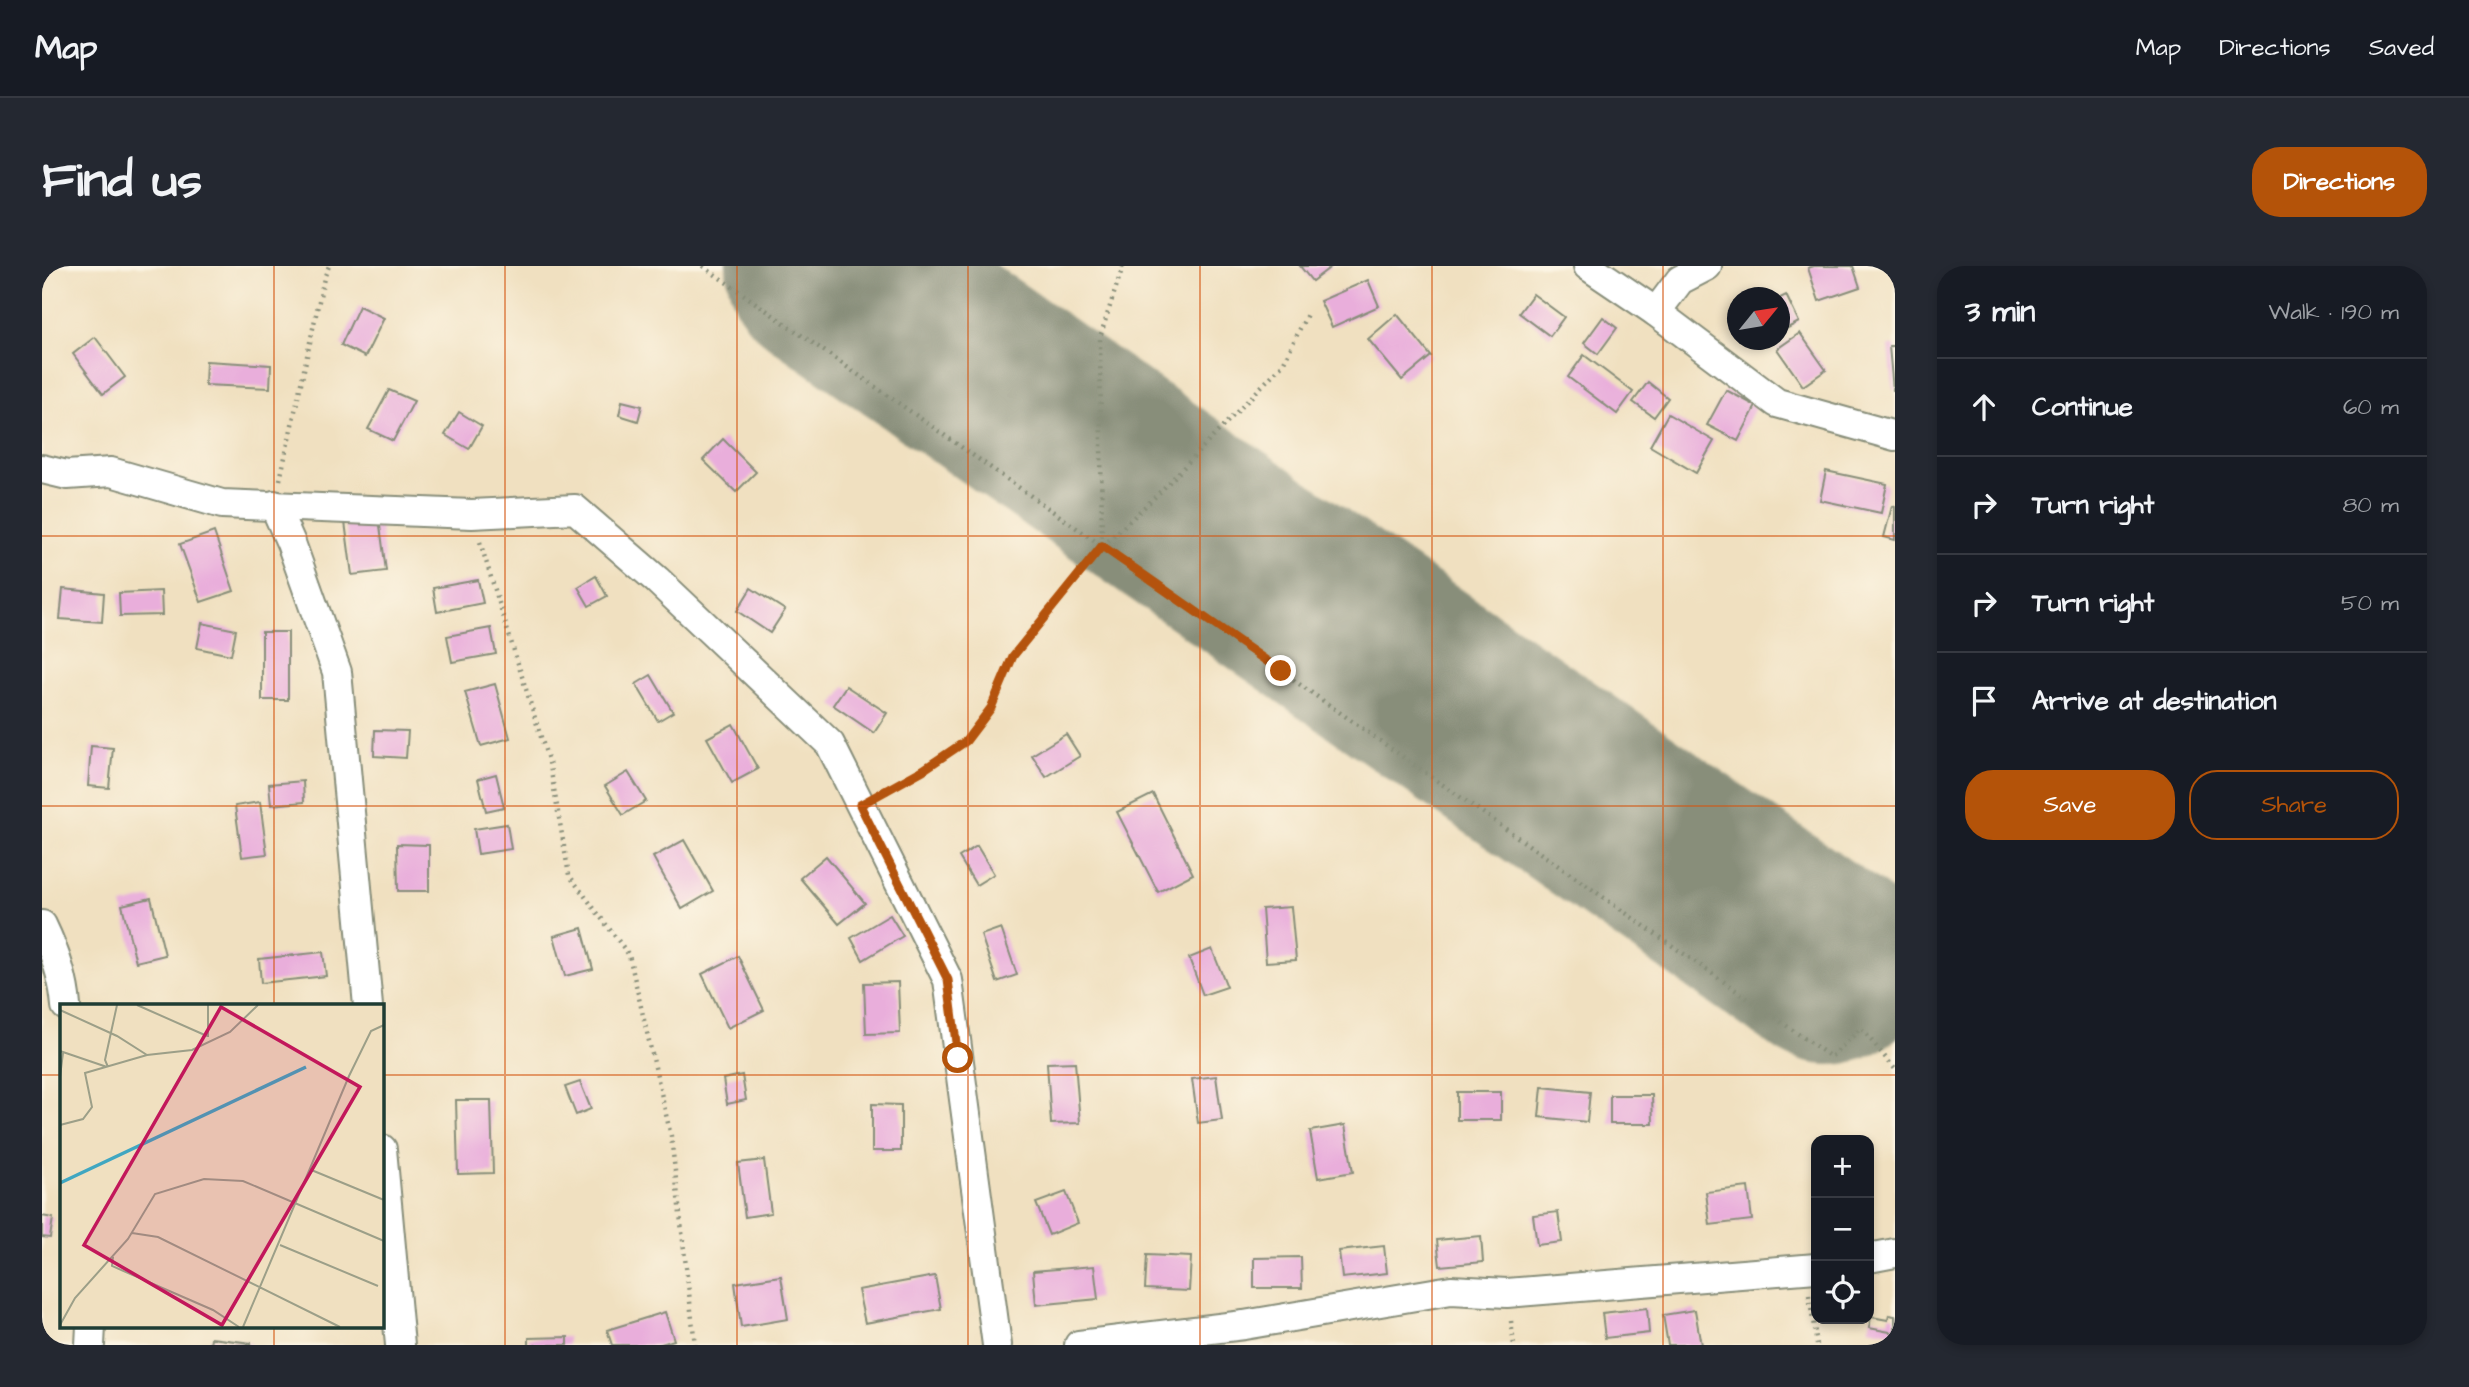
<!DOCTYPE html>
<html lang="en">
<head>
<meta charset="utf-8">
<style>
	:root { --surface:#171b24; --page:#242831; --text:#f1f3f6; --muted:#9ea1a6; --line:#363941; --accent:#b45309 }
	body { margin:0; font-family:"Architects Daughter",sans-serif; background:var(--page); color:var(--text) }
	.controls { position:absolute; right:21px; bottom:21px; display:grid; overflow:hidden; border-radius:14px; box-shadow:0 4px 10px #0003 }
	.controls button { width:63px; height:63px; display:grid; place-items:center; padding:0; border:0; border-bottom:2px solid var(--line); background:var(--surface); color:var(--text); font:35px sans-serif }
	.compass { position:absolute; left:1685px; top:21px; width:63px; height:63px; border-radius:50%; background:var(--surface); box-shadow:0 4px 10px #0003; rotate:60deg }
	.stop { position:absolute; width:21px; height:21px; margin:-16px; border:5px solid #b45309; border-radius:50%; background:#fff }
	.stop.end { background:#b45309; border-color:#fff; box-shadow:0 2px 7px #0008 }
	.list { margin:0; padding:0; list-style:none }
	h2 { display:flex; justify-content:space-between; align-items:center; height:91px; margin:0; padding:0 28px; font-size:30px }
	h2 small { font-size:23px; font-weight:400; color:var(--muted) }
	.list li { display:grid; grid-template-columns:46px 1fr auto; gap:21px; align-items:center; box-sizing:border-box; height:98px; padding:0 28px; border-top:2px solid var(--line) }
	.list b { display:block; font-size:26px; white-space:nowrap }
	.list em { font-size:23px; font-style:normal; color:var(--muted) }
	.actions { display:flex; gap:14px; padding:21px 28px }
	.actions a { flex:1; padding:16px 0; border:2px solid var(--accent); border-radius:28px; text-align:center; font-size:24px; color:var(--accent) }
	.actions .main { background:var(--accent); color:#fff }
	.icon { flex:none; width:38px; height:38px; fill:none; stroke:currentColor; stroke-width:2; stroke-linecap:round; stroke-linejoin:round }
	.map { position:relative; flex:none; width:1853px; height:1079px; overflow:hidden; border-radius:28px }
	header { display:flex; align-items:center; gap:42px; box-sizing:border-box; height:98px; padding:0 35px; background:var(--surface); border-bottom:2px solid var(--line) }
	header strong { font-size:33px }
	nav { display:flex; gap:38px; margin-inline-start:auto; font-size:24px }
	.intro { display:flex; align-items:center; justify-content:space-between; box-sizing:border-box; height:168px; padding:0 42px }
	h1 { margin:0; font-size:49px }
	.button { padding:18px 32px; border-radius:28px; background:var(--accent); color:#fff; font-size:24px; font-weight:700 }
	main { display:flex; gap:42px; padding:0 42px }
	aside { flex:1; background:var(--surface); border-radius:28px; box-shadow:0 4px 10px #0003 }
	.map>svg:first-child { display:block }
</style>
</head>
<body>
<header>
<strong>Map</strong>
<nav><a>Map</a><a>Directions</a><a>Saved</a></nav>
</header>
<div class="intro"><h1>Find us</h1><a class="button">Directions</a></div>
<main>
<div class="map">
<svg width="1853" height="1079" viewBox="0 0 1853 1079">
	<rect width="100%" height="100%" fill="#fcf5e5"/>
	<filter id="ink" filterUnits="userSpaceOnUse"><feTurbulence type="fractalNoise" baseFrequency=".0143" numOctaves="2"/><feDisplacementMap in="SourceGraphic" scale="14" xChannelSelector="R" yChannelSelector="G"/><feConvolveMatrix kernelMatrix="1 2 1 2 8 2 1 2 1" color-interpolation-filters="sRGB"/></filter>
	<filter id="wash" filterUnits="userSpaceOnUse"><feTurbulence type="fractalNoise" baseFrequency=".00686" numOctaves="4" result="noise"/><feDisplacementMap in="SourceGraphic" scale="28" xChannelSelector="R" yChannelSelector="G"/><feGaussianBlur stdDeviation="1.57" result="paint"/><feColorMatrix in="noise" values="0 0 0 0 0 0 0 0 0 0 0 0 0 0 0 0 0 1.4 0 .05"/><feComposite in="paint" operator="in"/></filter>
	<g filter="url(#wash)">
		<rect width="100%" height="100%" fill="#f0e0c0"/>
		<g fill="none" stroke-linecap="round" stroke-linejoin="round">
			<!-- runway -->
			<path stroke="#888e7a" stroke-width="198" d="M783,0l1004,700"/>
		</g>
		<g id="blocks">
			<!-- building -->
			<g fill="#e9aedb">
				<path d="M1258,0h32l-20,15z"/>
				<path d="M1772,0h39l7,21 -41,14 -11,-33z"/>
				<path d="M1326,14l11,26 -47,21 -12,-26z"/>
				<path d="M1491,28l31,23 -14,19 -31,-23z"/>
				<path d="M1744,29l13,27 -19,10v-34z"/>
				<path d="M317,40l25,12 -19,39 -24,-12z"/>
				<path d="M1355,48l34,42 -29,24 -34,-41z"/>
				<path d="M1561,51l14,11 -19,26 -14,-11z"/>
				<path d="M1758,67l26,37 -23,16 -26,-37z"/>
				<path d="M53,71l30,40 -22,17 -30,-40z"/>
				<path d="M1847,80h6v44h-2z"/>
				<path d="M1542,89l49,37 -16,22 -49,-37z"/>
				<path d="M164,95l65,4 -1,23 -65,-3z"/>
				<path d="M1606,116l20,16 -14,19 -21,-15z"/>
				<path d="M347,124l25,11 -21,40 -25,-12z"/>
				<path d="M1684,124l30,16 -18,35 -31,-16z"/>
				<path d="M580,135l20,5 -4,15 -19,-6z"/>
				<path d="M417,146l23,14 -13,23 -24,-14z"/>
				<path d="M1626,148l46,27 -18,32 -46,-27z"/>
				<path d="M681,173l33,33 -20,20 -33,-32z"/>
				<path d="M1784,205l61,13 -6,29 -61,-13z"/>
				<path d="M1850,240l3,1v33l-11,-3z"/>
				<path d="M337,252l7,53 -34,4 -7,-53z"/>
				<path d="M172,266l20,59 -33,11 -21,-58z"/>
				<path d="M554,310l11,20 -18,10 -11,-19z"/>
				<path d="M436,314l5,23 -46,9 -4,-24z"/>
				<path d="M709,322l34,22 -15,23 -33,-22z"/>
				<path d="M21,323l41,4 -2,29 -42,-3z"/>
				<path d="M119,325l1,24 -42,1 -1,-23z"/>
				<path d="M160,357l34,7 -5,25 -34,-7z"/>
				<path d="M449,362l5,26 -44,8 -5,-26z"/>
				<rect x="220" y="366" width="26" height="68"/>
				<path d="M609,409l22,37 -15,9 -22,-37z"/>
				<path d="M453,418l15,54 -29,8 -16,-54z"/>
				<path d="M804,420l41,27 -13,20 -41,-28z"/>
				<path d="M691,458l25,45 -26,14 -25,-45z"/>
				<path d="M333,464l33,1 -2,27 -32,-2z"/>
				<path d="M1024,468l14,22 -34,21 -14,-22z"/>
				<path d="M49,480l22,2 -4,40 -21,-2z"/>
				<path d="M586,506l18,29 -23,14 -18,-29z"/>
				<path d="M454,508l8,33 -18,4 -8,-32z"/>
				<path d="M261,515l1,21 -33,3 -2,-21z"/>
				<path d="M1111,528l40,80 -35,18 -41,-80z"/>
				<path d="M218,536l7,52 -25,3 -7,-51z"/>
				<path d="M465,558l4,25 -33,5 -4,-25z"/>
				<path d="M642,574l29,51 -31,18 -29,-52z"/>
				<path d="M355,578l32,1v46h-31z"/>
				<path d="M935,580l17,28 -18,11 -17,-28z"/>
				<path d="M784,590l39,47 -26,21 -39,-46z"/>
				<path d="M109,632l14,57 -29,7 -14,-57z"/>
				<path d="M1249,641l5,53 -30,2 -4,-53z"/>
				<path d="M848,649l13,21 -40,24 -12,-22z"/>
				<path d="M540,662l11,41 -28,7 -11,-40z"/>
				<path d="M959,662l16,47 -20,7 -16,-47z"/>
				<path d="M1170,683l15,38 -24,8 -14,-37z"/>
				<path d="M281,686l3,24 -65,7 -2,-24z"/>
				<path d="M696,690l26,54 -36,18 -26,-54z"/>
				<path d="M856,716l2,51 -34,1 -2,-51z"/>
				<path d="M1033,796l5,61 -29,1 -4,-61z"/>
				<path d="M700,809l4,25 -19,4 -4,-25z"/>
				<path d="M1174,810l6,44 -24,3 -6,-44z"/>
				<path d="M538,816l11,27 -15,6 -11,-28z"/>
				<path d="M1500,821l48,5 -3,30 -48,-5z"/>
				<rect x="1415" y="826" width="44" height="28"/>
				<path d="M1568,829h42l1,29h-43z"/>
				<path d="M414,834h35l2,73 -35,1z"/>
				<path d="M830,838l29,1v46h-29z"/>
				<path d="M1303,859l8,47 -35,6 -8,-47z"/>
				<path d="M722,894l7,53 -26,4 -7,-54z"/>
				<path d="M1706,921l4,33 -42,5 -4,-33z"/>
				<path d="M1024,926l12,31 -29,12 -13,-32z"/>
				<path d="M1516,946l4,30 -25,3 -4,-30z"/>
				<path d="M0,950l11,2 -3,20 -8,-1z"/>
				<path d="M1439,970l2,26 -43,4 -3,-26z"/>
				<path d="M1342,980l3,27 -45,5 -3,-27z"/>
				<path d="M1105,989l44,2 -2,34 -44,-2z"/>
				<path d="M1259,991l1,31h-48v-30z"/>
				<path d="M1052,1000l4,33 -62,6 -3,-34z"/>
				<path d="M739,1010l7,43 -47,8 -6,-44z"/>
				<path d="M893,1010l6,33 -76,14 -7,-33z"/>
				<path d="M1605,1042l2,25 -44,5 -3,-25z"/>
				<path d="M1653,1044l6,35h-33l-5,-30z"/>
				<path d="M623,1046l9,28 -16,5h-46l-5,-15z"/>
				<path d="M1847,1049l6,1v17l-26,-5 2,-11 17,3z"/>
				<path d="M526,1071v8h-39v-7z"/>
				<path d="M169,1072l40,5v2h-41z"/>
			</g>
		</g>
	</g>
	<g filter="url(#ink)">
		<use href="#blocks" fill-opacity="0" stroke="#888e7a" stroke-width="2"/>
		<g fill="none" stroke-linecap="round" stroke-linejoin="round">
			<!-- street casing -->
			<g stroke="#888e7a" stroke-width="32">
				<g id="street">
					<path d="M1546,0l68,46 121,91 118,33"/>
					<path d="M1614,46l24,-32 27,-14"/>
					<path d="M0,203l25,6 44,-3 111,32 250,10 103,-5 82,71 173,164 118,236 49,365"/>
					<path d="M232,239l17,38 46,129 31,334"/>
					<path d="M0,659c12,25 22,52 24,81"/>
					<path d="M340,883l18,196"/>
					<path d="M1827,992l26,-5"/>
					<path d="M48,1079l1,-19"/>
					<path d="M1037,1079l165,-20 207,-35 56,3 309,-25"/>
				</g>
			</g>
			<!-- path -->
			<g stroke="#888e7a" stroke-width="4.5" stroke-dasharray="2 5" stroke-linecap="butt">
				<path d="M661,0l1128,791 30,-29 34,41"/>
				<path d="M238,214l44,-202 5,-12"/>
				<path d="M438,276l70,224 19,109 60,80 42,181 24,209"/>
				<path d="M1061,280l53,-50 127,-132 25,-52"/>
				<path d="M844,526l80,-51 25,-33 22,-52 89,-110 -2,-209 23,-71"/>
				<path d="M1767,1029l8,50"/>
				<path d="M1469,1055l3,24"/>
			</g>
			<!-- street -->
			<use href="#street" stroke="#fff" stroke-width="28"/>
		</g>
	</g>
	<g fill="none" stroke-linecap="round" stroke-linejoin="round" filter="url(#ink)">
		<!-- route -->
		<path stroke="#b45309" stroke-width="9" d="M916,792l-10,-78 -88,-175 63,-35 43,-29 25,-33 22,-52 89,-110 179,125"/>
	</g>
	<!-- grid -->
	<path fill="none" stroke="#d45610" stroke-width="2" stroke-opacity="0.55" d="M232,0v740M463,0v1079M695,0v1079M926,0v1079M1158,0v1079M1390,0v1079M1621,0v1079M0,270h1853M0,540h1853M0,809h19M340,809h1513M232,1060v19"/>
	<!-- overview -->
	<g transform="translate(18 738)">
		<rect width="324" height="324" fill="#f0e0c0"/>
		<path fill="none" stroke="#40a7c1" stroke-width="3.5" d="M0,179l246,-116"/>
		<path fill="none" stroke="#9c9f88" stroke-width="2" d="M77,1l70,31M0,6l57,26 30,19M148,33v-32M0,47l47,16M48,63l-3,-7 12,-55M0,73l3,-24M0,121l23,-6 9,-12 -7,-34 62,-18 45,-5 38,-18 28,-27M249,165l75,31M72,229l26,4 182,90M220,241l98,41M53,253l-1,9 101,44 26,17M0,321l15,-27 53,-59 27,-45 49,-15 39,2 141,60M183,323l106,-251 22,-45 13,-6"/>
		<path fill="#c2185b" fill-opacity="0.15" stroke="#c2185b" stroke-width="3.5" d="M161,3l139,80 -138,238 -138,-80z"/>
		<rect width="324" height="324" fill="none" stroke="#1f3d34" stroke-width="3.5"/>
	</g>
</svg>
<div class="controls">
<button>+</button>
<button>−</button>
<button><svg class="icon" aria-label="locate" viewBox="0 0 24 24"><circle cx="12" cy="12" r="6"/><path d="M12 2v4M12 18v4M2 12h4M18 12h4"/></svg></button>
</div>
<svg class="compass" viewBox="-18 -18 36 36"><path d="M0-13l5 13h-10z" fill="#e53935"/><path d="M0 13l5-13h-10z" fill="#9ea1a6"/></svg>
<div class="stop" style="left:916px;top:792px"></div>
<div class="stop end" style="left:1239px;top:405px"></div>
</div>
<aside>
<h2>3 min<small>Walk · 190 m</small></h2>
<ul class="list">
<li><svg class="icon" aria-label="ahead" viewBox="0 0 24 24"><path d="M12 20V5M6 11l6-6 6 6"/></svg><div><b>Continue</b></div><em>60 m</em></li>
<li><svg class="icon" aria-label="right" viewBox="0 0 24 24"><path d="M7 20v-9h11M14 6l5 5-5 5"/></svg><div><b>Turn right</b></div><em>80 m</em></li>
<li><svg class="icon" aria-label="right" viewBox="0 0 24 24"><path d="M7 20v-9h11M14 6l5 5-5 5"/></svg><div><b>Turn right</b></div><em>50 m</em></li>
<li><svg class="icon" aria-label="arrive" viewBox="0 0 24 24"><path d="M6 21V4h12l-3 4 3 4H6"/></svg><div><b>Arrive at destination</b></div></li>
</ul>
<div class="actions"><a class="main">Save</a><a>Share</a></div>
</aside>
</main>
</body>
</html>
